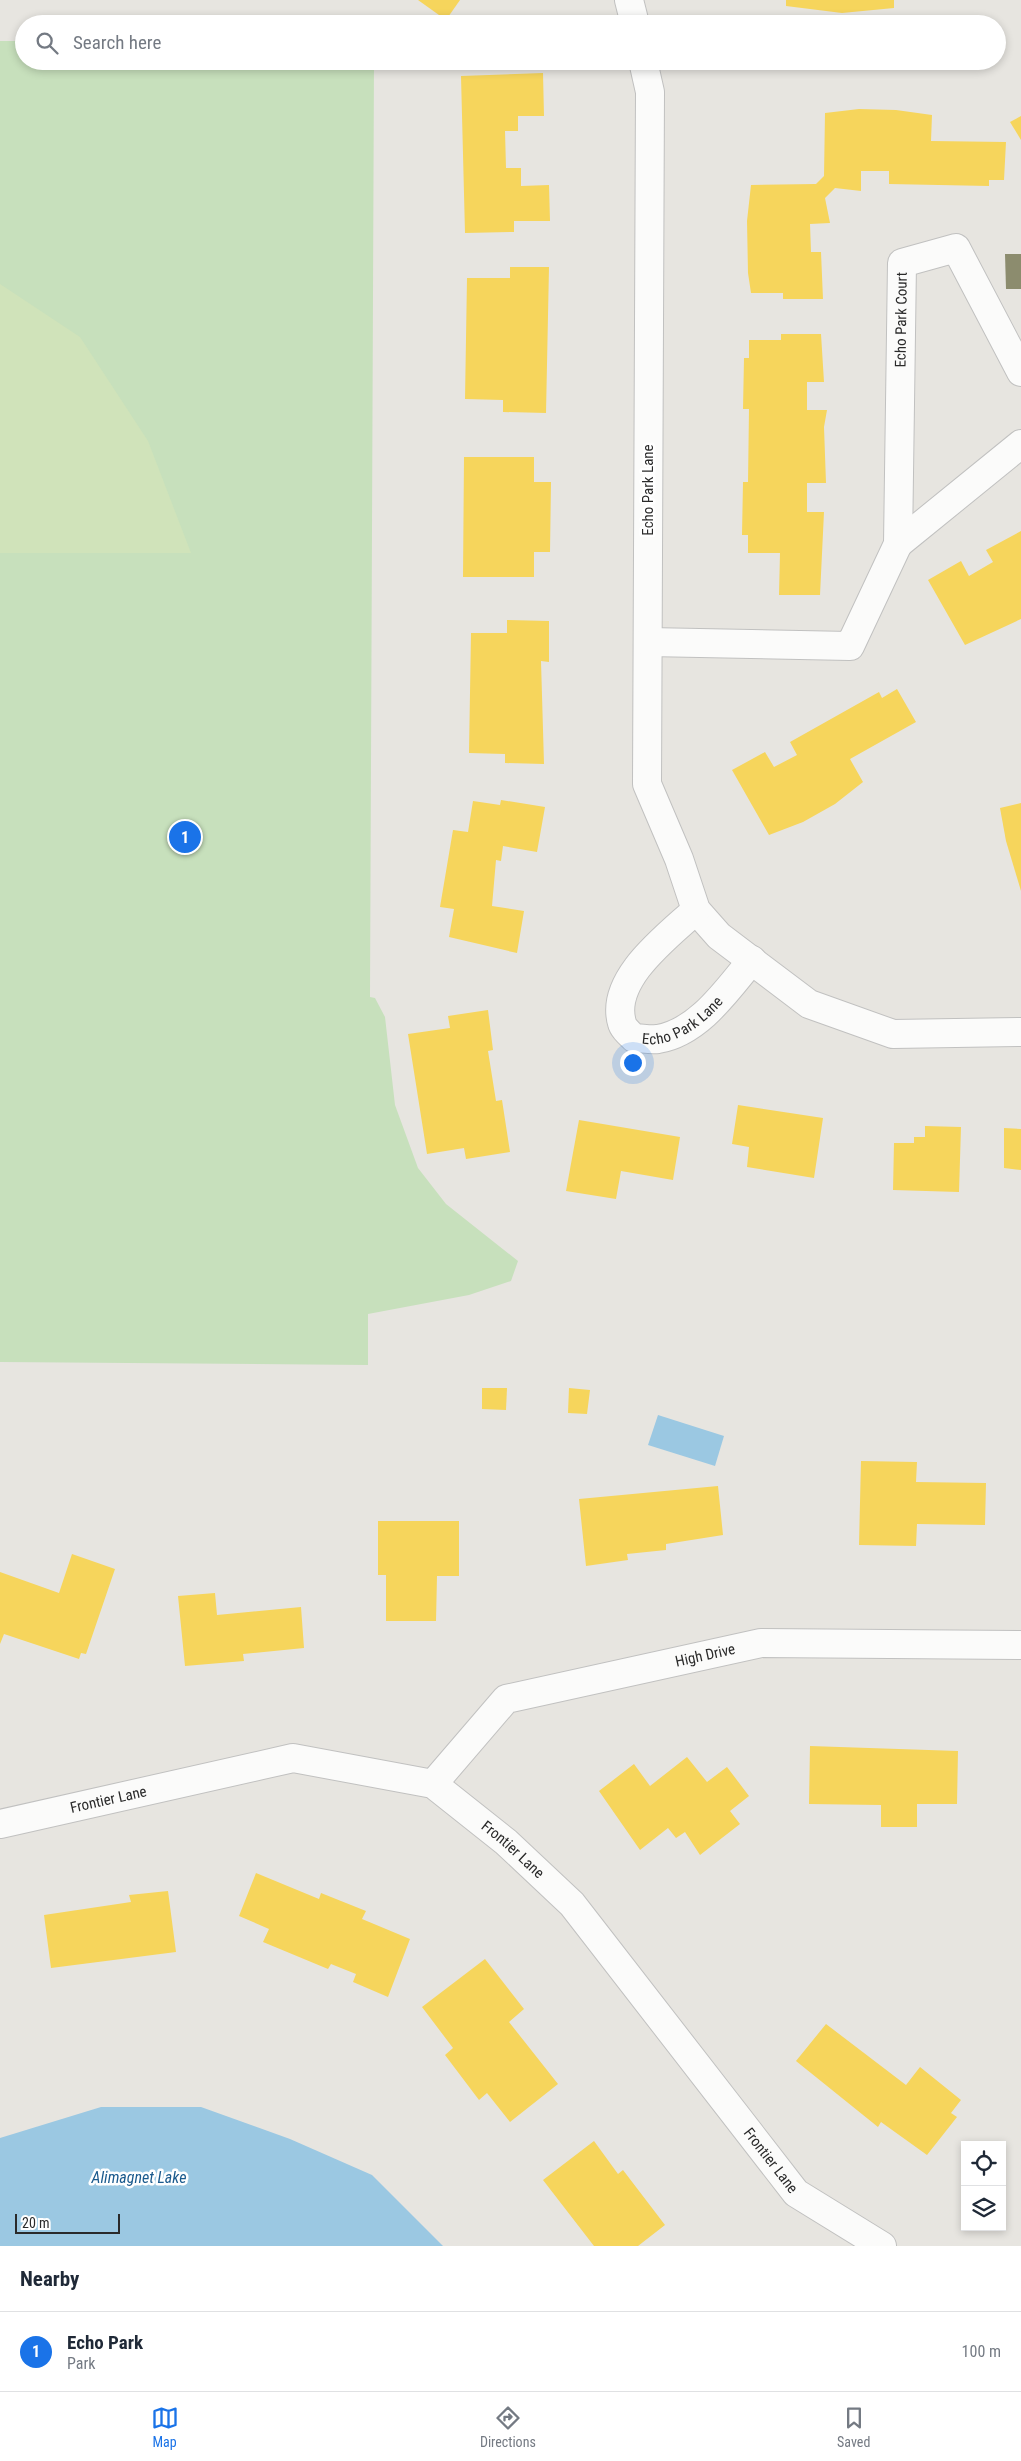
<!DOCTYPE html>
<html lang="en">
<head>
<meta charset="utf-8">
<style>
	:root { --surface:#fff; --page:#f6f6f7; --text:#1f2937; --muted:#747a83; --line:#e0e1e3; --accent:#1a73e8 }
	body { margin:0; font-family:"Roboto Condensed",sans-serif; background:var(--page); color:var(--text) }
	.controls { position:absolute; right:15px; bottom:15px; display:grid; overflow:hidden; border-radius:0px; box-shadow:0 2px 8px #0003 }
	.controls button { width:45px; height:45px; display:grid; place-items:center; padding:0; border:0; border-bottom:1px solid var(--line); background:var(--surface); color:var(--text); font:25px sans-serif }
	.scale { position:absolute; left:15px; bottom:12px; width:105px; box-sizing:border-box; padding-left:5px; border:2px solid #2a2a2a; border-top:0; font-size:14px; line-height:18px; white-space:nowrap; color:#2a2a2a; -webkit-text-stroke:4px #fff; paint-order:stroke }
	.you { position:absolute; left:632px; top:1062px; width:18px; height:18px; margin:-12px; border:4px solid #fff; border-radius:50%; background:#1a73e8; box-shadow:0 0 0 8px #1a73e833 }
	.badge { display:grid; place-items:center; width:32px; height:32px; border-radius:50%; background:var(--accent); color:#fff; font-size:16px; font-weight:700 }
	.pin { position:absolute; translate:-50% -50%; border:2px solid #fff; box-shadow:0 1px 5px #0006 }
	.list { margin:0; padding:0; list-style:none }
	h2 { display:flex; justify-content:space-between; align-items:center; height:65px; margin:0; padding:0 20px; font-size:21px }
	h2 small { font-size:16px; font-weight:400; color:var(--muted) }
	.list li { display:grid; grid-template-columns:32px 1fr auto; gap:15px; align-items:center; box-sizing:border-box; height:80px; padding:0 20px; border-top:1px solid var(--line) }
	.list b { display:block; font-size:19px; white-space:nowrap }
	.list p { margin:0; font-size:16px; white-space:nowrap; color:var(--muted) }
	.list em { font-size:16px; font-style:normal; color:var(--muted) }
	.icon { flex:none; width:28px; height:28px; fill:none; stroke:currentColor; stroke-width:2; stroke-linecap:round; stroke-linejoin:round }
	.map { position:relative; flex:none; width:1021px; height:2246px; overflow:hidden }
	.search { position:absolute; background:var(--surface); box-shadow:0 2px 8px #0003; left:15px; right:15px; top:15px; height:55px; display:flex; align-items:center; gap:12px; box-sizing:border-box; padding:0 18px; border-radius:28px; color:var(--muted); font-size:19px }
	.sheet { height:145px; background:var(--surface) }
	nav { display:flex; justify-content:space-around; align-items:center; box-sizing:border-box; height:70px; border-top:1px solid var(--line); background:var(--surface); font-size:14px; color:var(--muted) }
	nav a { display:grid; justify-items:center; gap:2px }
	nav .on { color:var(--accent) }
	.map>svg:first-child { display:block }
</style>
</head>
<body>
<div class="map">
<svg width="1021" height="2246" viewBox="0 0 1021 2246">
	<rect width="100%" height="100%" fill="#e7e5e0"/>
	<!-- green -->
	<path fill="#c7e0bc" d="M0,41h24v20h350l-4,936 5,1 10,19 10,88 23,63 28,36 72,57 -7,20 -42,14 -101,19v51l-368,-3z"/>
	<!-- pitch -->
	<path fill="#d0e3ba" d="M0,284l80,53 68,104 43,112h-191z"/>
	<!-- water -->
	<g fill="#9bc8e2">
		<path d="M658,1415l66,21 -9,30 -67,-21z"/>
		<path d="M101,2107h100l89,32 82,36 71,71h-443v-108z"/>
	</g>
	<!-- homes -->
	<g fill="#f6d55c">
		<path d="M418,0h42l-14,20z"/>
		<path d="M786,0h108v8l-52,5 -56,-7z"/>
		<path d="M543,73l1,43h-26v15h-13l1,37h15v18l28,-1 1,36h-36v11l-49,1 -4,-157z"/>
		<path d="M859,109l37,1 36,5 -1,26 75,1 -2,38h-15v6l-100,-2v-13h-28v20l-26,-3 -10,10 5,25 -20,1 1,28h10l2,47h-40v-6h-32l-3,-20 -1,-52 4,-36 65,-1 8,-8 1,-63z"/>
		<path d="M1021,116v24l-11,-18z"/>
		<path d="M510,267h39l-3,146 -43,-1v-12l-38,-1 2,-121h43z"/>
		<path d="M781,334h40l3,48h-17v28h20l-3,17 2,56h-19v29h17l-4,83h-41l1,-42h-32v-18h-6l1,-53h5l1,-73h-6l1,-51h5v-18h32z"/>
		<path d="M464,457h70v25h17l-1,70h-16v25h-71z"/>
		<path d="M1021,531v88l-56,26 -37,-65 33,-19 8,15 24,-14 -7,-12z"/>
		<path d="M507,620l42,1v41l-8,-1 3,103 -39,-1v-9l-36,-1 2,-120h36z"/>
		<path d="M897,689l19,33 -66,37 13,23 -28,22 -32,18 -34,13 -37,-65 33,-18 9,15 23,-12 -7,-13 89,-50 3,6z"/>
		<path d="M501,800l44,7 -8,45 -34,-6 -2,15 -5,-1 -4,46 32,5 -7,42 -68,-16 5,-28 -14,-2 13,-77 15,2 5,-31 27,4z"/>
		<path d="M1021,803v88l-15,-50 -6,-33z"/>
		<path d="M488,1010l5,40 -5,1 8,50 6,-1 8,52 -44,7 -2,-11 -37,6 -19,-120 42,-6 -2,-12z"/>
		<path d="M738,1105l85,13 -9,60 -67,-11 2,-20 -17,-3z"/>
		<path d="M579,1120l101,17 -7,43 -52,-9 -5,28 -50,-8z"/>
		<path d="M925,1126l36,1 -2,65 -66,-2 1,-47h20v-6h11z"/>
		<path d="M1004,1128l17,1v41l-17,-2z"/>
		<path d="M482,1388h25l-1,22 -24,-1z"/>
		<path d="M569,1388l21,2 -3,24 -19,-1z"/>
		<path d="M861,1461l56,1 -1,20 70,1 -1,42 -68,-1 -1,22 -57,-1z"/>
		<path d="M718,1486l5,49 -57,9v6l-39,4 1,6 -42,6 -7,-67z"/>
		<path d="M378,1521h81v55h-22l-1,45h-50v-46h-8z"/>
		<path d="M72,1554l43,15 -29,85 -5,-1 -2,6 -75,-25 -4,10v-72l59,21z"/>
		<path d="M215,1593l2,22 84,-8 3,41 -61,6 1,7 -59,5 -7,-70z"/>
		<path d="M810,1746l148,5 -1,53h-40v23h-36v-22l-72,-1z"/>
		<path d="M687,1757l20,25 20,-15 22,29 -19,15 10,13 -40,31 -15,-23 -9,6 -8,-10 -28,22 -41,-59 35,-27 16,22z"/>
		<path d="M256,1873l63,26 2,-6 45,18 -4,8 48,20 -22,58 -35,-15 3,-8 -25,-10 -3,5 -65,-27 6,-13 -30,-13z"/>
		<path d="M168,1891l8,61 -125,16 -7,-53 87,-13 -2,-7z"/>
		<path d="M485,1959l39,50 -15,13 49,62 -48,38 -23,-29 -8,7 -34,-45 8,-7 -31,-41z"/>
		<path d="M826,2024l80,61 14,-18 41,33 -10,13 6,4 -30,38 -46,-33 -3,5 -82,-66z"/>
		<path d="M594,2141l24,33 5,-4 42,55 -27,21h-44l-51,-66z"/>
	</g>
	<!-- industry -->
	<path fill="#8c8c6e" d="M1005,254h16v35h-15z"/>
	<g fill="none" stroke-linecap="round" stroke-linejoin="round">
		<!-- minor casing -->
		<g stroke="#c1c1c0" stroke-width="30">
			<g id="minor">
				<path d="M629,0l6,24"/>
				<path d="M643,61l7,31 -3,692 32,75 17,51 23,26 90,68 84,30 128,-2"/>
				<path d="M898,544l123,-100"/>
				<path id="s1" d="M648,642l202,4 48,-102 4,-281 54,-15 65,124"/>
				<path id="s2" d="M696,910c-28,26 -87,69 -74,113 1,5 8,11 12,15 7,0 16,2 24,1 41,-7 69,-49 94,-79"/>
				<path id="s3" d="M433,1784l73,-85 255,-56 260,2"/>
				<path id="s4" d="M0,1824l293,-66 140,26 73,58 66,62 224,289 86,53"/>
			</g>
		</g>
		<!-- minor -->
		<use href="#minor" stroke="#fbfbfa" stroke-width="28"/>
	</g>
	<g text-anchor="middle" stroke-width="5" stroke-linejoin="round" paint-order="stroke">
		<!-- street labels -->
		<g font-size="15" fill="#2a2a2a" stroke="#fff">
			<text dy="5" stroke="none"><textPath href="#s1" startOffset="539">Echo Park Court</textPath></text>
			<text transform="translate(648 490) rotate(-90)" y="5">Echo Park Lane</text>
			<text dy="5" stroke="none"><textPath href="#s2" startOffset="215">Echo Park Lane</textPath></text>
			<text dy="5" stroke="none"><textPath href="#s3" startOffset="316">High Drive</textPath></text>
			<text dy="5" stroke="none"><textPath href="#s4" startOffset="111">Frontier Lane</textPath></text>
			<text dy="5" stroke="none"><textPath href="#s4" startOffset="546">Frontier Lane</textPath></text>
			<text dy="5" stroke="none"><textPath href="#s4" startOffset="951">Frontier Lane</textPath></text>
		</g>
		<!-- water labels -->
		<g font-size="16" font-style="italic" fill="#1a5a8d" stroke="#fff">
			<text x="139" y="2183">Alimagnet Lake</text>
		</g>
	</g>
</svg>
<div class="controls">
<button><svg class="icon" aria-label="locate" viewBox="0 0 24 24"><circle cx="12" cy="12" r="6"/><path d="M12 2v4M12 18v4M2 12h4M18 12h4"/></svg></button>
<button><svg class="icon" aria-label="layers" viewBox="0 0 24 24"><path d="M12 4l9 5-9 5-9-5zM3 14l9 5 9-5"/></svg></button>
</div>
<div class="scale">20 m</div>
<div class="you"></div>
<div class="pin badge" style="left:185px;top:837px">1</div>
<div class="search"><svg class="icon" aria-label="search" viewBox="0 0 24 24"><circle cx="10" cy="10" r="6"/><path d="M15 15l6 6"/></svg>Search here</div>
</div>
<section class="sheet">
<h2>Nearby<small></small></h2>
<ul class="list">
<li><span class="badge">1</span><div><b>Echo Park</b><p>Park</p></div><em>100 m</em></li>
</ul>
</section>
<nav>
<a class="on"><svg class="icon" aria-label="map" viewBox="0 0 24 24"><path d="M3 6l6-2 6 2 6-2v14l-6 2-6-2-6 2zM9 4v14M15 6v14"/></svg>Map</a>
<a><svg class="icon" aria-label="directions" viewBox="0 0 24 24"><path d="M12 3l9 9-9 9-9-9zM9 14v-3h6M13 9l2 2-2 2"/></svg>Directions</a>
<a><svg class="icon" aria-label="saved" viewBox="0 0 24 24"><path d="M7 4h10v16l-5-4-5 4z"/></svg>Saved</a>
</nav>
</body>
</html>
